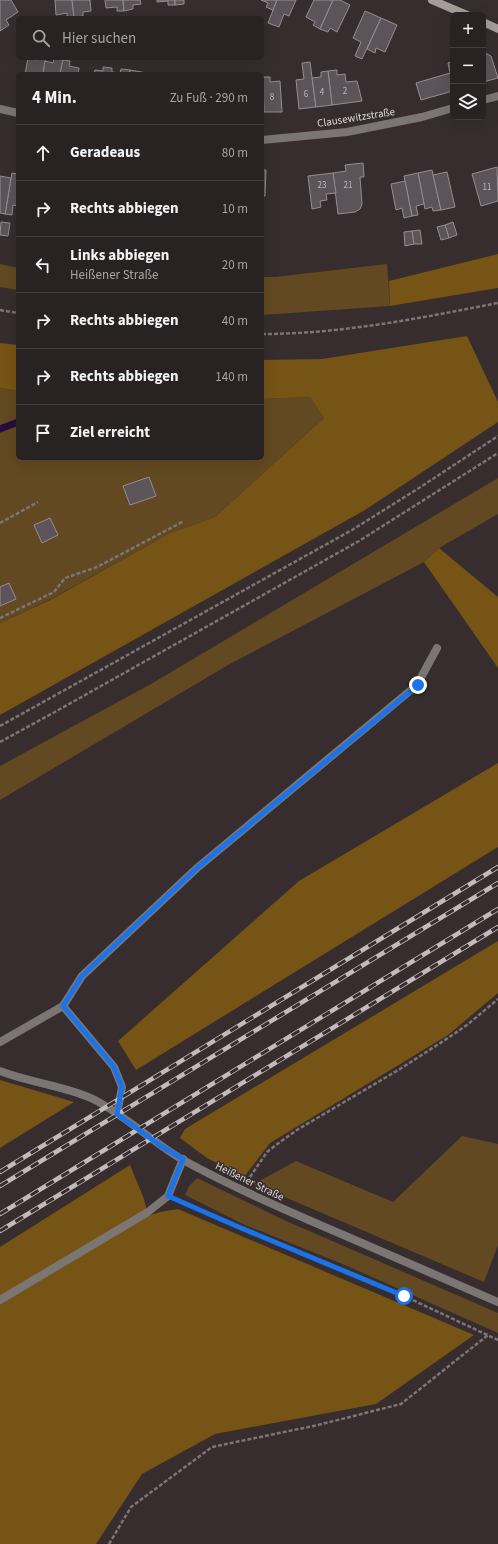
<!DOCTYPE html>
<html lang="de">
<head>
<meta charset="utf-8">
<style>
	:root { --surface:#292222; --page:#312a2a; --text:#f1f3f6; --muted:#a5a4a5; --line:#453f40 }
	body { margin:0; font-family:"Source Sans 3",sans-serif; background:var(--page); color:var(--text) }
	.controls { position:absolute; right:12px; top:12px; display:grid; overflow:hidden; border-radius:6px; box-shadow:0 4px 16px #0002 }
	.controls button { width:36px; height:36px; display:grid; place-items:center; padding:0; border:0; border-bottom:1px solid var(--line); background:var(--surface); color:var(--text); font:20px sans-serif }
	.stop { position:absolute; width:12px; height:12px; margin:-9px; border:3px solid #1a73e8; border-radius:50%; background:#fff }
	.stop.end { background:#1a73e8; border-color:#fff; box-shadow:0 1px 4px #0008 }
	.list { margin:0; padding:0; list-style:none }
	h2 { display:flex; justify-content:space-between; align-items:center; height:52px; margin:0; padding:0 16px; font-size:17px }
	h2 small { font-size:13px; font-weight:400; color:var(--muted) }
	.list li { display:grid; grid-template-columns:26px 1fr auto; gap:12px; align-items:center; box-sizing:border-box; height:56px; padding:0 16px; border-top:1px solid var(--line) }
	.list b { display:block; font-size:15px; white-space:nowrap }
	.list p { margin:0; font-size:13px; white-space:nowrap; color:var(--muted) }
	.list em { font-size:13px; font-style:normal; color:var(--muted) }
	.icon { flex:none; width:22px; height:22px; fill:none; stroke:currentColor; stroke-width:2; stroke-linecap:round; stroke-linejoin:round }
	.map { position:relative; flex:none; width:498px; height:1544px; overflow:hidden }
	.search { position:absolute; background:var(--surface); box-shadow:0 4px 16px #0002; left:16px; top:16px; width:248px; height:44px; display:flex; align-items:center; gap:10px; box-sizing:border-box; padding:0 14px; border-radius:6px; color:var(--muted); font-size:15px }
	.panel { position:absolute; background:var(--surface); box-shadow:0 4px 16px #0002; left:16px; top:72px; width:248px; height:388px; border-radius:6px }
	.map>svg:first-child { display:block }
</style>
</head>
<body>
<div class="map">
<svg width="498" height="1544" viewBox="0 0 498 1544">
	<rect width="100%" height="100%" fill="#372d2e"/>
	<!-- green -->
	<g fill="#624921">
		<path d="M0,264l18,4v22l-18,-3z"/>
		<path d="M387,264l3,42 -128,9v-38h13z"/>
		<path d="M0,388l18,3v67h244v-59l48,-2 14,21 -109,99 -47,17 -119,66 -49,23z"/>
		<path d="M498,478v36l-59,34 -15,14 -196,103 -228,135v-34l151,-82z"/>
		<path d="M462,1136l36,8v101l-14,37 -230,-98 42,-23 97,41z"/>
		<path d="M197,1178l89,43 212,92v20l-153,-68 -100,-40 -60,-30 4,-9z"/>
	</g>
	<!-- forest -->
	<g fill="#765415">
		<path d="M498,254v34l-108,18 -1,-25z"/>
		<path d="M467,336l31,66v20l-133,88 -365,205v-92l50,-23 118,-66 47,-17 109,-99 -14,-21 -48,2v-39l60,-1z"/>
		<path d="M0,343l18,2v46l-18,-3z"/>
		<path d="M439,548l59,49v71l-74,-106z"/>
		<path d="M498,763v84l-362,223 -18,-29 181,-160z"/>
		<path d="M498,941v52l-50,42 -178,108 -26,34 -37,-19 -27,-20 5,-9z"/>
		<path d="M0,1080l74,22 -74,46z"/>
		<path d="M130,1165l14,34 4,17 12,-4 18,-3 296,126 -98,69 -161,30 -73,40 -46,70h-96v-297z"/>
	</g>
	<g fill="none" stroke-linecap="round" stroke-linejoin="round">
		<!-- stream -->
		<path stroke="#250e3f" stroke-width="7" d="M0,429l18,-7"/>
	</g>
	<!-- building -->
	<g fill="#5d545a" stroke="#968d94">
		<path d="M0,0h11l7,12 -12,8 3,5 -9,6z"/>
		<path d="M55,0h17l2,17 -7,1v-5l-11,2z"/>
		<path d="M72,0h18l1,11 -8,1v4l-9,1z"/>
		<path d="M105,0h18l1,11h-7v-4l-11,1z"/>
		<path d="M123,0h17l1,4 -8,1v4l-9,2z"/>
		<path d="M157,0h18v5h-7v-4l-11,1z"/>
		<path d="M175,0h9v4l-9,1z"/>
		<path d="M261,0h16l-4,10 -7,-3 2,-4z"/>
		<path d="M277,0h19l-7,16 -5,-2 -5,13 -11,-4z"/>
		<path d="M314,0h19l-13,29 -7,-4 2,-3 -9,-5z"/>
		<path d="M333,0h7l10,5 -13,27 -7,-4 -2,4 -8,-3z"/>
		<path d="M365,11l16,7 -19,41 -7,-3 6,-14 -8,-4z"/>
		<path d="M381,18l16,7 -12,27 -9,-4 -1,5 -8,-4z"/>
		<path d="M483,52l8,4 7,22 -15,4z"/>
		<path d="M28,58l8,2 1,-2h9l-3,16h-18z"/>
		<path d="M54,58l9,2 -3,14h-17l2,-13 8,2z"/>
		<path d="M63,60l7,1 -1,5 10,2 -1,6h-18z"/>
		<path d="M453,61v30l-32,9 -5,-17 34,-10 -2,-10z"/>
		<path d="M310,62l6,45 -17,2 -3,-29 8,-1 -2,-16z"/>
		<path d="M103,67l9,1v6h-18l1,-4 8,1z"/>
		<path d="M121,69l9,1 -1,4h-17v-2l8,1z"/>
		<path d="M130,70l17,3v1h-18z"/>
		<path d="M337,70v5l8,-1 1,8 11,-1 5,20 -30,4 -4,-34z"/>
		<path d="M328,71l4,34 -16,2 -4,-29 9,-1v-5z"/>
		<path d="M263,77l1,35h-2v-34z"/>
		<path d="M263,77h7v5l10,-1 2,31h-18z"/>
		<path d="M363,163l1,14h-4l2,27 -2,5 -5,3 -17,2 -5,-41 13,-2 -1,-6z"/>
		<path d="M497,167l1,34 -17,5 -9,-32z"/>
		<path d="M262,170h4l-1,26h-3z"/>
		<path d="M432,170l9,40 -8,1 -1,-4 -7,2 -7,-36z"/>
		<path d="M447,172l8,35 -14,3 -8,-35z"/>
		<path d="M12,173l6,1v32l-5,-1 -1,10 -7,-1z"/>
		<path d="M333,173l3,20 -10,1 1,6 -7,1 1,6 -9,2 -4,-33z"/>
		<path d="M418,173l6,31 -8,2 2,9 -6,1 -8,-40z"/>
		<path d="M0,176l11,2 -6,36 -5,-1z"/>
		<path d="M405,181l7,35 -8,2 -2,-10 -6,2 -5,-26z"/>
		<path d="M1,222l9,1 -2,13 -8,-1z"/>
		<path d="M453,222l4,13 -8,3 -4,-13z"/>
		<path d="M445,225l4,13 -8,2 -4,-13z"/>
		<path d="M420,230l2,14h-8l-2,-13z"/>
		<path d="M412,231l2,13 -9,2 -1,-14z"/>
		<path d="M149,477l7,19 -26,9 -7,-19z"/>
		<path d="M50,518l8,17 -16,8 -8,-18z"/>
		<path d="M9,583l7,16 -16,7v-19z"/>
	</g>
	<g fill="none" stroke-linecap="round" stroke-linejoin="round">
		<!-- path -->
		<g stroke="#7c7475" stroke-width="2.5" stroke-dasharray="4 2" stroke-linecap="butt">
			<path d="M0,310l18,3"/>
			<path d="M262,334c80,0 158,-16 236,-31"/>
			<path d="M0,523l38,-21"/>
			<path d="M0,618l54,-26 11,-14 32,-11 87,-46"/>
			<path d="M0,726l352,-196 67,-42 79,-52"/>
			<path d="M0,742l53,-29 306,-172 139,-88"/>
			<path d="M250,1177l17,-25 13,-10 17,-12 103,-61 48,-31 19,-13 31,-26"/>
			<path d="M181,1202l223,94 94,44"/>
			<path d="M109,1544l22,-37 81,-60 106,-22 83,-21 87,-69"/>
		</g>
		<!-- service -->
		<g stroke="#7b7674" stroke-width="8">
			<path d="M63,1006l51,61 8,20 -5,27"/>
			<path d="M0,1042l63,-36 19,-30 115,-108 220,-183 20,-37"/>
			<path d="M0,1300l148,-88 20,-16 15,-37"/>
		</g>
		<!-- minor -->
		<g stroke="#7b7674" stroke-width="8">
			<path d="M483,100l15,-4"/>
			<path d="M0,109l18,4"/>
			<path d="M262,140l85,-8 75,-15 31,-9"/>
		</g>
		<!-- tertiary -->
		<path stroke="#7b7674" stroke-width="8" d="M0,1071c30,12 63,14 93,28 32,16 59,43 90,61 53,29 109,53 165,77 50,22 100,43 150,65"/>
		<!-- secondary -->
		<g stroke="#a59d9a" stroke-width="8">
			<path d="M432,0l35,15"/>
			<path d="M483,22l15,7"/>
		</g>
		<!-- rail casing -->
		<g stroke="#c2babb" stroke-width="4.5">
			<g id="rail">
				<path d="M0,1172l498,-305"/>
				<path d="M0,1186l498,-303"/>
				<path d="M0,1214l498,-305"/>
				<path d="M0,1231l498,-304"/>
			</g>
		</g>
		<!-- rail -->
		<use href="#rail" stroke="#372d2e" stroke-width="3" stroke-dasharray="9" stroke-linecap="butt"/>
	</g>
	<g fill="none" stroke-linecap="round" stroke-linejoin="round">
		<!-- route -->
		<path stroke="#1a73e8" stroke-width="5" d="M404,1296l-170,-71 -66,-29 15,-37 -22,-13 -44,-32 5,-27 -8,-20 -51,-61 19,-30 115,-108 221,-183"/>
	</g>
	<g text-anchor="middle" stroke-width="3" stroke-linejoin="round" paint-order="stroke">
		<!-- number labels -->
		<g font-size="9" fill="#beb7b9">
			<text x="345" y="94">2</text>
			<text x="322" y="95">4</text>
			<text x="306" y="97">6</text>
			<text x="272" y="100">8</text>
			<text x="322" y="188">23</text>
			<text x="348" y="188">21</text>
			<text x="487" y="190">11</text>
		</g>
		<!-- street labels -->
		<g font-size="11" fill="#dfd8d9" stroke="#372d2e">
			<text transform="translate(356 117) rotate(-9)" y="4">Clausewitzstraße</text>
			<text transform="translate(250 1181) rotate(26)" y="4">Heißener Straße</text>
		</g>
	</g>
</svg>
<div class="controls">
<button>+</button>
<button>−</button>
<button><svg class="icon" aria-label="layers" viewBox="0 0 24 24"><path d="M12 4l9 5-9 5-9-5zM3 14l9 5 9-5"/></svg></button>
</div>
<div class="stop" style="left:404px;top:1296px"></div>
<div class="stop end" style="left:418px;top:685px"></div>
<div class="search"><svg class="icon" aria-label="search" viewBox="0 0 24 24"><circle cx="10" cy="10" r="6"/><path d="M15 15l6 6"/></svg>Hier suchen</div>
<section class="panel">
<h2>4 Min.<small>Zu Fuß · 290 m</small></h2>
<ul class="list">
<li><svg class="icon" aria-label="ahead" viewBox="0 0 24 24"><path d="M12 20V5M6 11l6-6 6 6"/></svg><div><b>Geradeaus</b></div><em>80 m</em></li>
<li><svg class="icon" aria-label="right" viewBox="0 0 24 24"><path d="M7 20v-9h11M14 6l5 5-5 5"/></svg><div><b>Rechts abbiegen</b></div><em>10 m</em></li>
<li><svg class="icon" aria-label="left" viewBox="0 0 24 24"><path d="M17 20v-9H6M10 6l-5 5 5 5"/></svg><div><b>Links abbiegen</b><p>Heißener Straße</p></div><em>20 m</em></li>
<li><svg class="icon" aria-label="right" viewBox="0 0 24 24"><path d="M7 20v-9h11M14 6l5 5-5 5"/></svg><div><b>Rechts abbiegen</b></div><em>40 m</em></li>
<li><svg class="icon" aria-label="right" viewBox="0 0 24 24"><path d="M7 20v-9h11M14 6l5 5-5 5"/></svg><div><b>Rechts abbiegen</b></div><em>140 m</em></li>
<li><svg class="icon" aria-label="arrive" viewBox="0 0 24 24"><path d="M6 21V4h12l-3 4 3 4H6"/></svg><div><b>Ziel erreicht</b></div></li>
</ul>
</section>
</div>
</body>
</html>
